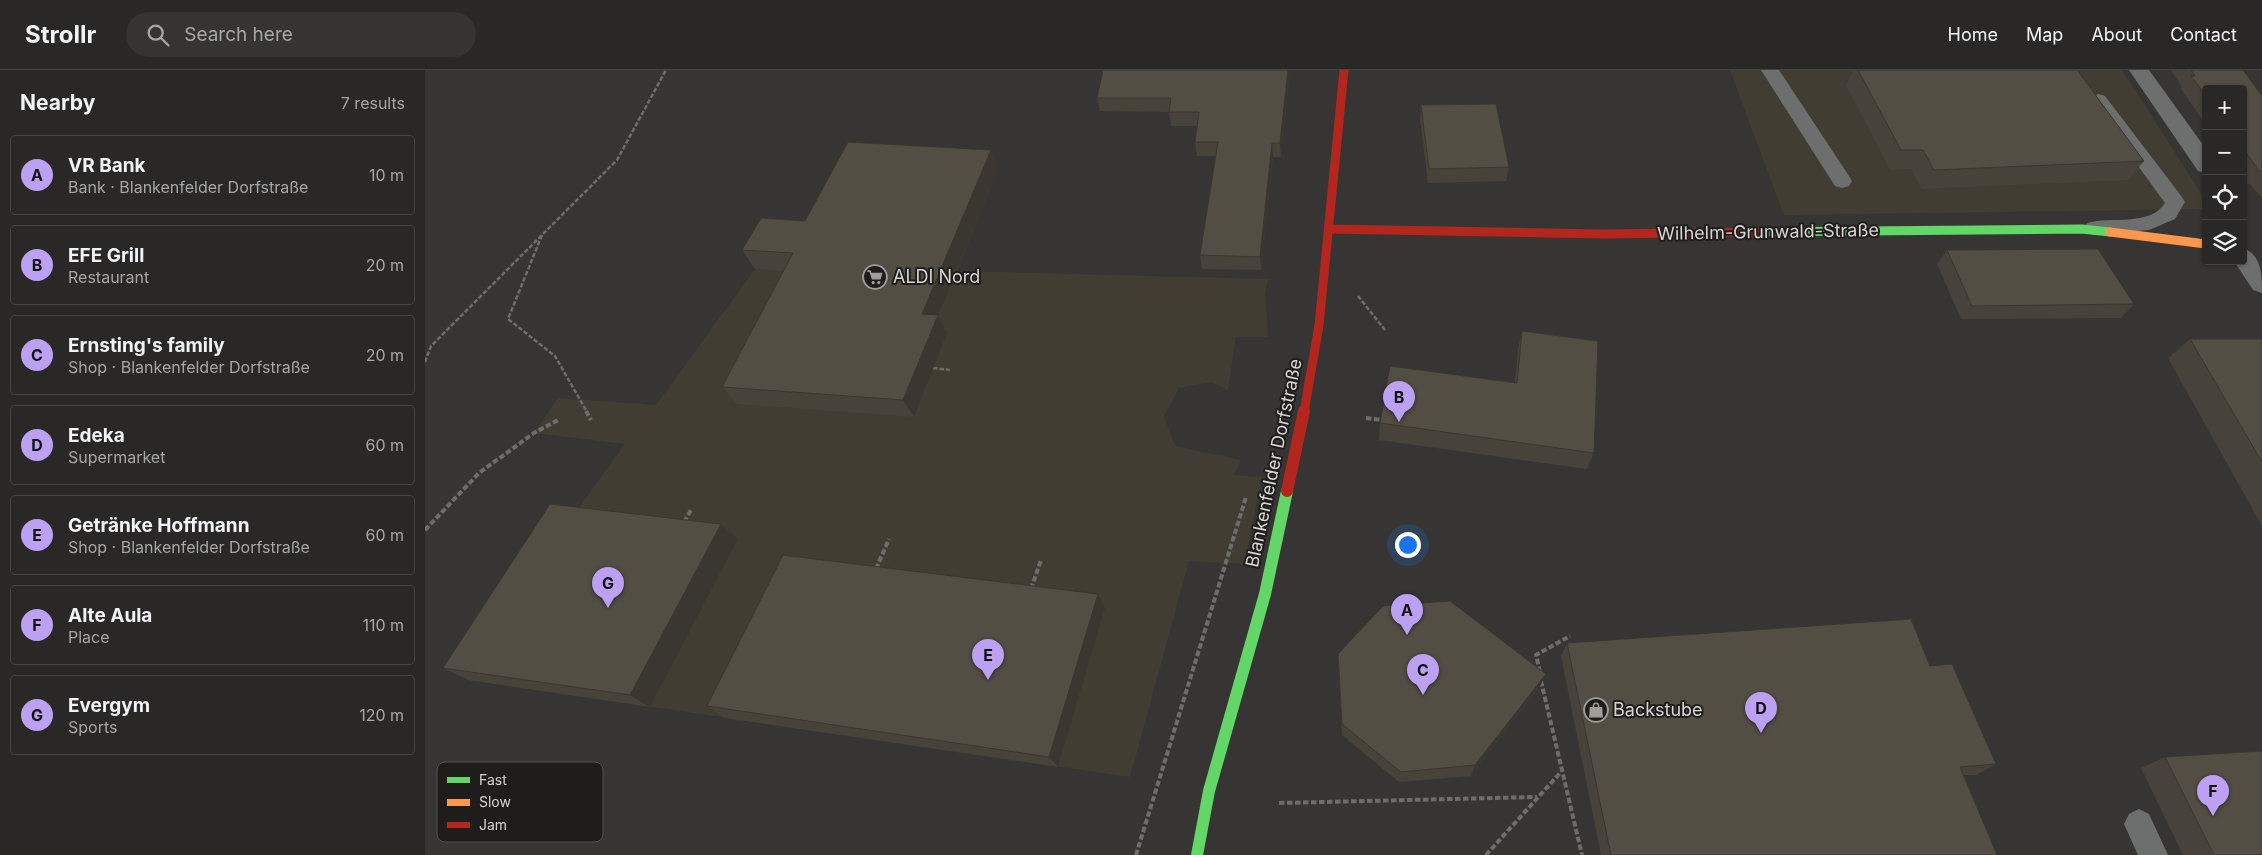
<!DOCTYPE html>
<html lang="en">
<head>
<meta charset="utf-8">
<style>
	:root { --surface:#292826; --page:#353432; --text:#f1f3f6; --muted:#a5a6a7; --line:#454443; --accent:#bca0f2 }
	body { margin:0; font-family:Inter,sans-serif; background:var(--page); color:var(--text) }
	.controls { position:absolute; right:15px; top:15px; display:grid; overflow:hidden; border-radius:5px; box-shadow:0 1px 4px #0004 }
	.controls button { width:45px; height:45px; display:grid; place-items:center; padding:0; border:0; border-bottom:1px solid var(--line); background:var(--surface); color:var(--text); font:25px sans-serif }
	.you { position:absolute; left:982px; top:474px; width:18px; height:18px; margin:-12px; border:4px solid #fff; border-radius:50%; background:#1a73e8; box-shadow:0 0 0 8px #1a73e833 }
	.badge { display:grid; place-items:center; width:32px; height:32px; border-radius:50%; background:var(--accent); color:#111; font-size:16px; font-weight:700 }
	.pin { position:absolute; translate:-50% -41px; filter:drop-shadow(0 1px 2px #0008) }
	.pin::after { content:''; position:absolute; top:26px; width:18px; height:15px; background:inherit; clip-path:polygon(0 0,100% 0,50% 100%) }
	.list { margin:0; padding:0; list-style:none }
	h2 { display:flex; justify-content:space-between; align-items:center; height:65px; margin:0; padding:0 20px; font-size:21px }
	h2 small { font-size:16px; font-weight:400; color:var(--muted) }
	.list li { display:grid; grid-template-columns:32px 1fr auto; gap:15px; align-items:center; box-sizing:border-box; height:80px; margin:0 10px 10px; padding:0 10px; border:1px solid var(--line); border-radius:5px }
	.list b { display:block; font-size:19px; white-space:nowrap }
	.list p { margin:0; font-size:16px; white-space:nowrap; color:var(--muted) }
	.list em { font-size:16px; font-style:normal; color:var(--muted) }
	.icon { flex:none; width:28px; height:28px; fill:none; stroke:currentColor; stroke-width:2; stroke-linecap:round; stroke-linejoin:round }
	.map { position:relative; flex:none; width:1837px; height:785px; overflow:hidden }
	header { display:flex; align-items:center; gap:30px; box-sizing:border-box; height:70px; padding:0 25px; background:var(--surface); border-bottom:1px solid var(--line) }
	header strong { font-size:24px }
	nav { display:flex; gap:28px; margin-inline-start:auto; font-size:18px }
	.search { width:350px; height:45px; background:var(--page); display:flex; align-items:center; gap:12px; box-sizing:border-box; padding:0 18px; border-radius:28px; color:var(--muted); font-size:19px }
	main { display:flex }
	aside { flex:1; background:var(--surface) }
	.map>svg:first-child { display:block }
</style>
</head>
<body>
<header>
<strong>Strollr</strong>
<div class="search"><svg class="icon" aria-label="search" viewBox="0 0 24 24"><circle cx="10" cy="10" r="6"/><path d="M15 15l6 6"/></svg>Search here</div>
<nav><a>Home</a><a>Map</a><a>About</a><a>Contact</a></nav>
</header>
<main>
<aside>
<h2>Nearby<small>7 results</small></h2>
<ul class="list">
<li><span class="badge">A</span><div><b>VR Bank</b><p>Bank · Blankenfelder Dorfstraße</p></div><em>10 m</em></li>
<li><span class="badge">B</span><div><b>EFE Grill</b><p>Restaurant</p></div><em>20 m</em></li>
<li><span class="badge">C</span><div><b>Ernsting's family</b><p>Shop · Blankenfelder Dorfstraße</p></div><em>20 m</em></li>
<li><span class="badge">D</span><div><b>Edeka</b><p>Supermarket</p></div><em>60 m</em></li>
<li><span class="badge">E</span><div><b>Getränke Hoffmann</b><p>Shop · Blankenfelder Dorfstraße</p></div><em>60 m</em></li>
<li><span class="badge">F</span><div><b>Alte Aula</b><p>Place</p></div><em>110 m</em></li>
<li><span class="badge">G</span><div><b>Evergym</b><p>Sports</p></div><em>120 m</em></li>
</ul>
</aside>
<div class="map">
<svg width="1837" height="785" viewBox="0 0 1837 785">
	<rect width="100%" height="100%" fill="#373533"/>
	<!-- built -->
	<g fill="#413d33">
		<path d="M1305,0h392l84,131v8l-422,6z"/>
		<path d="M433,91l140,8 -41,102 311,8 -3,15 3,43h-32l-8,53 -17,-8 -32,6 -15,28 11,30 66,14 -7,15 28,2 -18,87 -55,-3 -59,216 -662,-97 102,-160 55,-76 -91,-11 24,-35 98,7 99,-136 18,-32 44,3z"/>
	</g>
	<g fill="none" stroke-linecap="round" stroke-linejoin="round">
		<!-- path-far1 -->
		<g stroke="#6d6d6d" stroke-width="2.5" stroke-dasharray="4.5 2" stroke-linecap="butt">
			<path d="M117,165l-34,84 47,37 32,56"/>
			<path d="M933,226l27,34"/>
			<path d="M0,292l6,-16 186,-186 49,-90"/>
			<path d="M508,298l17,2"/>
		</g>
		<!-- path -->
		<g stroke="#6d6d6d" stroke-width="4" stroke-dasharray="5.5 2.5" stroke-linecap="butt">
			<path d="M161,341l5,9"/>
			<path d="M941,348l16,2"/>
			<path d="M259,452l7,-12"/>
			<path d="M0,460l54,-57 55,-40 26,-14"/>
			<path d="M451,499l13,-30"/>
			<path d="M606,519l10,-29"/>
			<path d="M1115,602l-4,-17 34,-19"/>
			<path d="M1116,611l41,174"/>
			<path d="M854,733l258,-6"/>
			<path d="M711,785l110,-358"/>
			<path d="M1061,785l75,-83"/>
		</g>
		<!-- lane -->
		<g fill="#6d6e6e" fill-rule="evenodd">
			<path d="M1336,0h18l70,106 3,5 -3,5 -7,2 -7,-2z"/>
			<path d="M1674,24l6,2 77,101 3,5 -10,17 -26,11 -55,5 -7,-2 -3,-5 3,-5c23,-7 63,4 78,-20l-75,-103 3,-4z"/>
			<path d="M1714,739l10,5 19,41h-30l-14,-31 5,-10z"/>
		</g>
		<!-- street -->
		<g fill="#6d6e6e" fill-rule="evenodd">
			<path d="M1704,0h20l57,79v24l-8,-2z"/>
			<path d="M1818,178c19,7 19,27 19,45l-9,-3 -19,-29h9z"/>
		</g>
		<!-- fast-far1 -->
		<path stroke="#63d668" stroke-width="9" d="M1338,162l319,-3 28,3"/>
		<!-- fast -->
		<path stroke="#63d668" stroke-width="12" d="M772,785l12,-64 56,-197 22,-103"/>
		<!-- slow -->
		<path stroke="#ff974d" stroke-width="9" d="M1685,162l96,12"/>
		<!-- jam-far1 -->
		<g stroke="#b3261e" stroke-width="9">
			<path d="M904,159l274,5 160,-2"/>
			<path d="M879,342l15,-87 25,-255"/>
		</g>
		<!-- jam -->
		<path stroke="#b3261e" stroke-width="12" d="M862,421l17,-80"/>
	</g>
	<!-- wall -->
	<g fill="#47433a">
		<path d="M678,0h187l-9,87h-8l-12,113 -59,-1 -2,-14 16,-99h-19l-2,-14 2,-16h-26l-2,-14 -69,-1 -3,-13z"/>
		<path d="M1428,0h224l67,91 -16,19 -206,9 -11,-20 -21,1 -44,-85z"/>
		<path d="M1746,0h72l19,26v100h-2l-10,-12h-3l-4,-5v-90h-37v36l-25,-36 1,-2z"/>
		<path d="M996,35l88,62 -3,14 -78,2 -8,-64z"/>
		<path d="M566,80l7,19 -60,147 9,17 -33,84 -177,-13 -15,-17 62,-116 -29,-2 -13,-19z"/>
		<path d="M1522,180l187,54 -13,14 -160,1 -24,-55z"/>
		<path d="M1097,261l72,122 -7,16 -208,-29 1,-17 135,-40 3,-34z"/>
		<path d="M1765,269h72v187l-94,-168z"/>
		<path d="M296,454l17,15 -88,168 -182,-27 -25,-12z"/>
		<path d="M680,538l-47,159 -333,-49 -18,-12z"/>
		<path d="M1142,573l429,121 -20,11h-12l33,80h-396l-40,-199z"/>
		<path d="M913,584l208,20 -6,12 -69,90 -72,6 -57,-47z"/>
		<path d="M1740,687l97,98h-79l-42,-87z"/>
	</g>
	<!-- shaded-wall -->
	<g fill="#3a3730">
		<path d="M863,0h2l-9,87 -1,-14z"/>
		<path d="M847,73l1,14 -12,113 -1,-13z"/>
		<path d="M566,80l7,19 -60,147 9,17 -33,84 -11,-17 19,-86z"/>
		<path d="M296,454l17,15 -88,168 -20,-12z"/>
		<path d="M673,524l7,14 -47,159 -9,-10z"/>
		<path d="M1121,604l-6,12 -69,90 4,-11z"/>
	</g>
	<!-- building -->
	<g fill="#534e44" stroke="#3a3730">
		<path d="M678,0h185l-8,73h-8l-12,114 -60,-2 18,-113h-23l4,-30h-30l2,-14h-74z"/>
		<path d="M1433,0h219l67,91 -210,9 -11,-20h-22z"/>
		<path d="M1766,0h52l19,26v75h-3l-16,-23v-59h-37v7l-15,-20h4z"/>
		<path d="M1071,34l13,63 -80,2 -8,-64z"/>
		<path d="M423,72l143,8 -69,164 16,1 -35,85 -181,-13 71,-134 -51,-3 19,-32 44,3z"/>
		<path d="M1673,179l36,55 -162,2 -25,-56z"/>
		<path d="M1097,261l76,10 -4,112 -214,-30 10,-57 127,17z"/>
		<path d="M1765,269h72v123z"/>
		<path d="M125,434l171,20 -91,171 -187,-27z"/>
		<path d="M358,485l315,39 -49,163 -342,-51z"/>
		<path d="M1025,531l96,73 -71,91 -74,7 -59,-48 -4,-70 45,-48z"/>
		<path d="M1486,549l19,47 22,-2 44,100 -36,3 37,88h-386l-44,-212z"/>
		<path d="M1837,681v104h-48l-49,-98z"/>
	</g>
	<!-- icons -->
	<defs>
		<g id="supermarket-ring" transform="scale(1.25)"><circle r="9.5" fill="#1e1d1b" stroke="#9e9d9a" stroke-width="1.5"/><path d="M-6-5.5h2.5l.6 2H6L4.5 2H-2.5L-4.4-4H-6ZM-1.5 3.2a1.3 1.3 0 1 0 .1 0ZM3 3.2a1.3 1.3 0 1 0 .1 0Z" fill="#9e9d9a"/></g>
		<g id="shop-ring" transform="scale(1.25)"><circle r="9.5" fill="#1e1d1b" stroke="#9e9d9a" stroke-width="1.5"/><path d="M-5-2.5h2.3a2.7 3.5 0 0 1 5.4 0H5L5.5 6h-11ZM-1.5-2.5h3a1.5 2.3 0 0 0-3 0Z" fill="#9e9d9a"/></g>
	</defs>
	<g fill-rule="evenodd">
		<use href="#supermarket-ring" x="450" y="207"/>
		<use href="#shop-ring" x="1171" y="640"/>
	</g>
	<g text-anchor="middle" stroke-width="4" stroke-linejoin="round" paint-order="stroke">
		<!-- street labels -->
		<g font-size="18" fill="#d6d5d2" stroke="#1e1d1b">
			<text transform="translate(1343 162) rotate(-1)" y="6">Wilhelm-Grunwald-Straße</text>
			<text transform="translate(849 393) rotate(-78)" y="6">Blankenfelder Dorfstraße</text>
		</g>
		<!-- poi labels -->
		<g font-size="18" fill="#d6d5d2" stroke="#1e1d1b" text-anchor="start">
			<text x="468" y="213">ALDI Nord</text>
			<text x="1188" y="646">Backstube</text>
		</g>
	</g>
	<!-- legend -->
	<rect x="12" y="692" width="166" height="80" rx="8" fill="#1e1d1b" stroke="#555452" stroke-width="1"/>
	<rect x="22" y="707" width="23" height="6" fill="#63d668"/>
	<rect x="22" y="729" width="23" height="7" fill="#ff974d"/>
	<rect x="22" y="752" width="23" height="6" fill="#b3261e"/>
	<g font-size="14" fill="#d6d5d2">
		<text x="54" y="715">Fast</text>
		<text x="54" y="737">Slow</text>
		<text x="54" y="760">Jam</text>
	</g>
</svg>
<div class="controls">
<button>+</button>
<button>−</button>
<button><svg class="icon" aria-label="locate" viewBox="0 0 24 24"><circle cx="12" cy="12" r="6"/><path d="M12 2v4M12 18v4M2 12h4M18 12h4"/></svg></button>
<button><svg class="icon" aria-label="layers" viewBox="0 0 24 24"><path d="M12 4l9 5-9 5-9-5zM3 14l9 5 9-5"/></svg></button>
</div>
<div class="you"></div>
<div class="pin badge" style="left:982px;top:565px">A</div>
<div class="pin badge" style="left:974px;top:352px">B</div>
<div class="pin badge" style="left:998px;top:625px">C</div>
<div class="pin badge" style="left:1336px;top:663px">D</div>
<div class="pin badge" style="left:563px;top:610px">E</div>
<div class="pin badge" style="left:1788px;top:746px">F</div>
<div class="pin badge" style="left:183px;top:538px">G</div>
</div>
</main>
</body>
</html>
